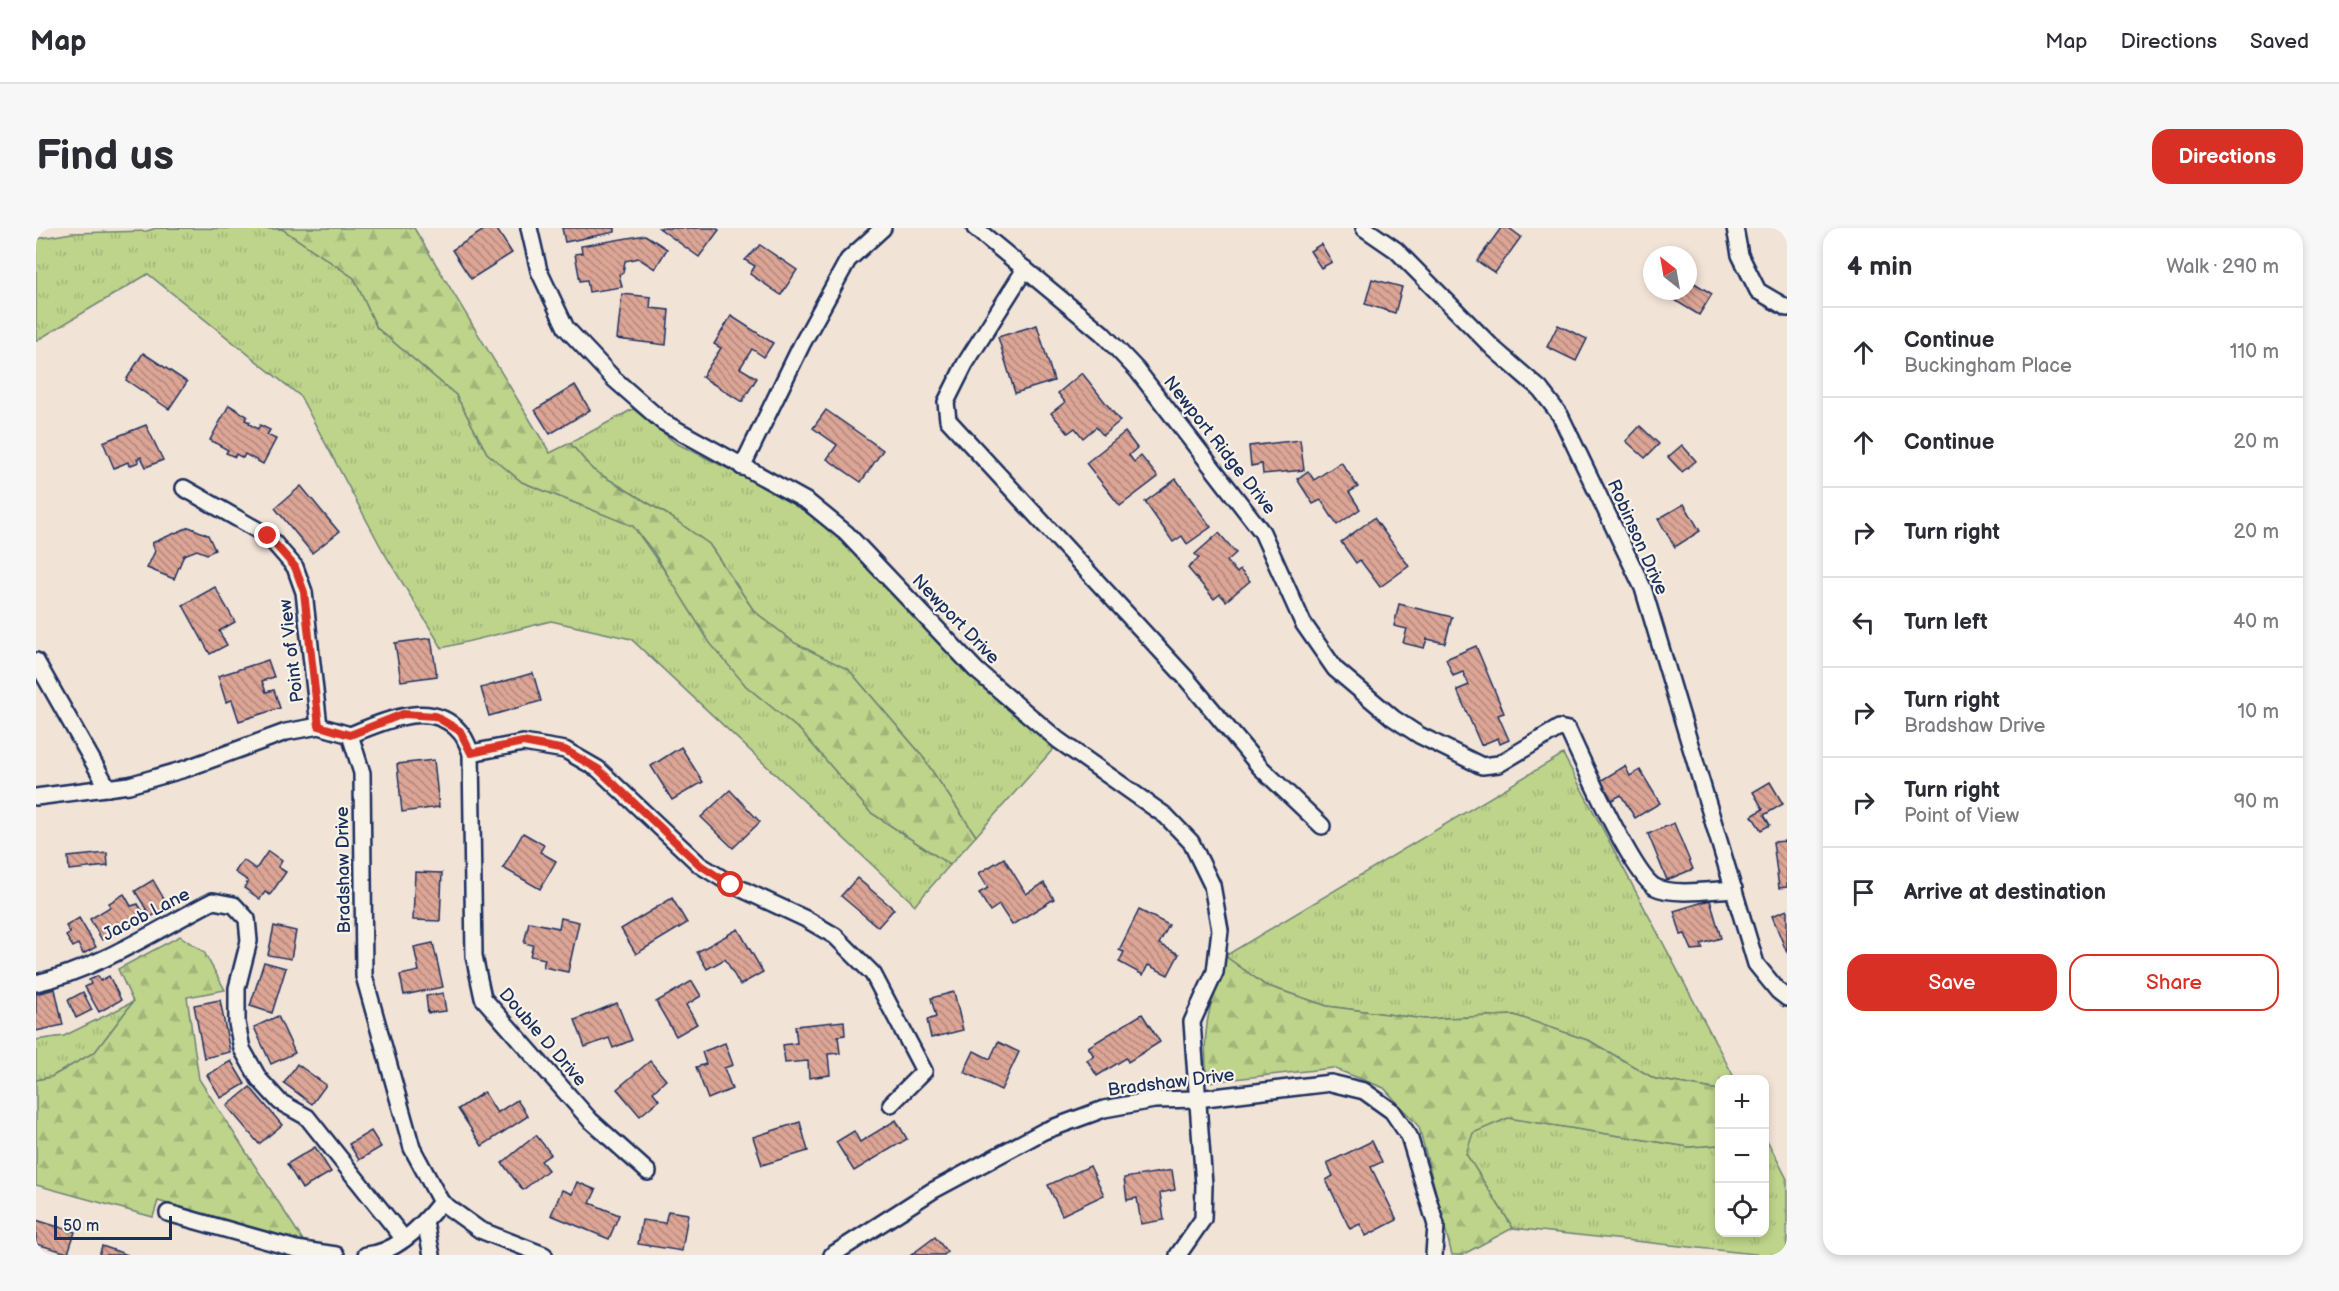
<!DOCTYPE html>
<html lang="en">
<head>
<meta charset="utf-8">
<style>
	:root { --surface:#fff; --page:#f7f7f7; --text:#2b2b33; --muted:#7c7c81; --line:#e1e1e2; --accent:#d93025 }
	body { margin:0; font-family:"Balsamiq Sans",sans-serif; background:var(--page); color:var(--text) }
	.controls { position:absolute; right:18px; bottom:18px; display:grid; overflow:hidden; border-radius:12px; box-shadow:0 3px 9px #0003 }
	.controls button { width:54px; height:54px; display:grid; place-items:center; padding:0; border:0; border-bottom:2px solid var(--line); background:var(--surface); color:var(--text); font:30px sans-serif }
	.compass { position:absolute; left:1607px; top:18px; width:54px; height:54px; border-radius:50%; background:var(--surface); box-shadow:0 3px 9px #0003; rotate:329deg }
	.scale { position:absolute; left:18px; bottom:15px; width:118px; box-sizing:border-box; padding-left:6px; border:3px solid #1b2f5e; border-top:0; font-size:16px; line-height:21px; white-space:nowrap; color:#1b2f5e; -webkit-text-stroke:4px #f7f3e8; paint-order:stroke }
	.stop { position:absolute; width:18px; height:18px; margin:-14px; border:4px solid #d93025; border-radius:50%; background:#fff }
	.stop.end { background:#d93025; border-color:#fff; box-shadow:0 2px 6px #0008 }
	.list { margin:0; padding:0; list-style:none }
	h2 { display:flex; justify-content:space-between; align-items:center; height:78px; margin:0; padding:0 24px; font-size:26px }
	h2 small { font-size:20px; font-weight:400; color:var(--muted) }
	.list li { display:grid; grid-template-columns:39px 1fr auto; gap:18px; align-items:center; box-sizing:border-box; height:90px; padding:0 24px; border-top:2px solid var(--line) }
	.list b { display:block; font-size:22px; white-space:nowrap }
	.list p { margin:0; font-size:20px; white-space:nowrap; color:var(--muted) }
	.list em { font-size:20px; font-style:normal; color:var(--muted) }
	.actions { display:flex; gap:12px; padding:18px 24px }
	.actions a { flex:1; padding:14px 0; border:2px solid var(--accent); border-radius:18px; text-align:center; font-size:21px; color:var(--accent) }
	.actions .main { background:var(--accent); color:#fff }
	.icon { flex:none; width:33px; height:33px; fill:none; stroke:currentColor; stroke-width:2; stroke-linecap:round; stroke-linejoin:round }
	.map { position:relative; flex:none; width:1751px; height:1027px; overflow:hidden; border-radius:18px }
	header { display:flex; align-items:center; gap:36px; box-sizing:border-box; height:84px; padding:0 30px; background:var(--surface); border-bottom:2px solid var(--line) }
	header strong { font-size:28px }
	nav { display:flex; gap:33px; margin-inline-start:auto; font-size:21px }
	.intro { display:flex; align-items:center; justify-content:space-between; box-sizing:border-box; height:144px; padding:0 36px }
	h1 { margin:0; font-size:42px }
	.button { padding:15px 27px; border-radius:18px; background:var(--accent); color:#fff; font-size:21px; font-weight:700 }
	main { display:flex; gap:36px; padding:0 36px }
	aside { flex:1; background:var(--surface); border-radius:18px; box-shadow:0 3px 9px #0003 }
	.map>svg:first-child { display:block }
</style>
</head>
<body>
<header>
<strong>Map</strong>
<nav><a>Map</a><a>Directions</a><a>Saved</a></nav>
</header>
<div class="intro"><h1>Find us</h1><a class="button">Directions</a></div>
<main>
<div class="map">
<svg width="1751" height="1027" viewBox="0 0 1751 1027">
	<defs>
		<pattern id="grass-tufts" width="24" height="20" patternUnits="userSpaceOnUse" patternTransform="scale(1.5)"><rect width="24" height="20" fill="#bdd48a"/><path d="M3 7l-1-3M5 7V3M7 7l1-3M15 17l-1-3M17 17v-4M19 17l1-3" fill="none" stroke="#a2b67a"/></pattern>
		<pattern id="forest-firs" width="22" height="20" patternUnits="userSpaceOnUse" patternTransform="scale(1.5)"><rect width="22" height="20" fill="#bdd48a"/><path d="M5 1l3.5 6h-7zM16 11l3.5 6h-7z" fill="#a2b67a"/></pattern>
		<pattern id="building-back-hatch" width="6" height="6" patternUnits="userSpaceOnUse" patternTransform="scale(1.5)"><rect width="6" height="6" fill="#dca595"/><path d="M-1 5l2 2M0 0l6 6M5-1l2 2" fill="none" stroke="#b2877d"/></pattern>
	</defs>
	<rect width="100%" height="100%" fill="#f2e3d7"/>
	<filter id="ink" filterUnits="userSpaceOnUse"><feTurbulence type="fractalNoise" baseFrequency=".0167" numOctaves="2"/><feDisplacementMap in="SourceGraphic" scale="12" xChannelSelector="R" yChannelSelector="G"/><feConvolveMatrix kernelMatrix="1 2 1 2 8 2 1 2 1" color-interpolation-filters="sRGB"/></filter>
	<g filter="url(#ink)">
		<!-- grass -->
		<g fill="url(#grass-tufts)" stroke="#6c8274" stroke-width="1.5">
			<path d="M120,0l126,1 72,49 23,50 79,67 31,58 35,29 111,44 113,160 55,45 69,81 80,53 -35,40 -284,-266 -80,-18 -109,27 -59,-97 -83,-155 -152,-122 -112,67v-102l36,-6 75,-2z"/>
			<path d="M597,181l43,34 103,51 57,39 165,171 54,43 -79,89 -56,-83 -71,-83 -54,-26 -41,-33 -45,-67 -41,-29 -75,-45 -23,-27z"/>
			<path d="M1527,526l172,325 -15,1 -1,10 -64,-11 -65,-38 -76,-26 -90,4 -97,-13 -62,-21 -40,-29z"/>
			<path d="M97,774l-38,50 -44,25 -15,3v-40l28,-4z"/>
			<path d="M1472,890l181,29 30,-2 1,87h44v-90h4l19,37v76h-23l-251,-27 -47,-74 6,-21z"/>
		</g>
		<!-- forest -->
		<g fill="url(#forest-firs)" stroke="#6c8274" stroke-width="1.5">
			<path d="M240,0h138l136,225 20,-10 23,27 75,45 41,29 45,67 41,32 54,27 71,83 56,83 -26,29 -80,-53 -69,-81 -55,-45 -36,-43 -58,-93 -19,-24 -111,-44 -35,-29 -31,-58 -79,-67 -23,-50 -72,-49z"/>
			<path d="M144,708l24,16 21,38 -38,7 12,82 107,166 -148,-44 -5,16 -117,-32v-105l15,-3 44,-25 38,-50 -15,-33z"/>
			<path d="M1189,728l40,29 62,21 97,13 90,-4 76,26 65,38 64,11v55l-30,2 -181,-29 -35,15 -7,21 47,74 -51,27h-10l-33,-128 -35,-39 -51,-20 -125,14c-8,-50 2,-78 17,-126z"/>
		</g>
		<!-- building -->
		<g fill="url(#building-back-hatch)" stroke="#1b2f5e" stroke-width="1.5">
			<path d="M451,0h9l16,25 -41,26 -19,-29z"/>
			<path d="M526,0h53v4l-50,10z"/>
			<path d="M623,0h56l4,2 -20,27z"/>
			<path d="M1465,0h8l12,9 -26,36 -18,-12z"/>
			<path d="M609,7l22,14 -12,20 -17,-11 -13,3 -2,12 -4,1 3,13 -33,5 -2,-12 -7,1 -5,-27 7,-1 -1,-7z"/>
			<path d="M1285,16l11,18 -11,6 -11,-17z"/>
			<path d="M724,17l37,25 -16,25 -31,-21 5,-8 -10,-6z"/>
			<path d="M1336,51l30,8 -7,26 -30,-9z"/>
			<path d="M1652,51l24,15 -13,21 -28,-17 4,-7h13z"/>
			<path d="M586,66l29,3 -1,11 19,2 -3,35 -49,-6z"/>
			<path d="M695,88l42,27 -9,14 -12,-8 -12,19 17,10 -15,24 -40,-25 19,-29 -7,-4z"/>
			<path d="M1001,97l17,56 -39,12 -17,-56z"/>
			<path d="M1522,97l29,14 -11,22 -29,-14z"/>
			<path d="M107,125l44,29 -18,27 -43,-29z"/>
			<path d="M1046,145l38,48 -17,14 -7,-8 -13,11 -8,-10 -7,5 -17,-20 14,-11 -7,-9z"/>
			<path d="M539,157l15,25 -40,24 -15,-24z"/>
			<path d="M193,177l18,11 -2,4 5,2 -1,2 9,5 2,-4 10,5 -3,5 9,4 -13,25 -18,-10 -2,4 -7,-4 -1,3 -9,-4 2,-3 -18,-10z"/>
			<path d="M790,182l57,40 -22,32 -34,-23 10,-14 -24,-17z"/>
			<path d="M110,197l17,35 -17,7 -5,-10 -4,2 2,3 -10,4 -1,-4 -14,6 -11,-26z"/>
			<path d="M1604,198l19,18 -14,14 -19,-17z"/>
			<path d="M1089,204l12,16 -8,7 5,7 7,-6 17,21 -38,29 -34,-43z"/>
			<path d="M1264,212l4,30 -41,4 -1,-10 -11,2 -2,-20z"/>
			<path d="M1646,217l14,16 -14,11 -14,-15z"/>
			<path d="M1305,234l17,25 -9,5 11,17 -23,16 -16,-25 -8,4 -16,-25 11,-8 6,9z"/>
			<path d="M1140,251l35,48 -24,17 -5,-8 -9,6 -28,-40z"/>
			<path d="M265,258l38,46 -27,21 -37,-45z"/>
			<path d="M1648,276l16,27 -25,16 -17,-28z"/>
			<path d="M1338,290l35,48 -29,21 -20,-27 -4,3 -15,-21z"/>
			<path d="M153,299l19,8 7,15 -8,4 -10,-4 -13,5 -10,24 -27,-11 8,-17 -3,-8z"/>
			<path d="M1183,305l17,20 -9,8 10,12 3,-3 10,11 -24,20 -6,-7 -6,5 -26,-31 11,-10 -4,-4z"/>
			<path d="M179,359l20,35 -16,9 8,14 -17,9 -27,-49z"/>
			<path d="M1363,376l53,13 -7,26 -18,-4 -3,9 -21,-5 4,-14 -13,-3z"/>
			<path d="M395,410l6,38 -36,5 -6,-38z"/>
			<path d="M1440,418l28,67 -6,2 11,25 -9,4 -2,-6 -17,7 -24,-55 12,-5 -6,-13 -10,4 -7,-17z"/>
			<path d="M232,432l6,17 -12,4 4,11 8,-2 6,18 -41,13 -7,-21 -6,2 -8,-26z"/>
			<path d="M497,445l8,28 -52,15 -8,-28z"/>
			<path d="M645,519l22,35 -31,18 -21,-34z"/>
			<path d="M398,532l5,47 -37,5 -5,-48z"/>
			<path d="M1589,538l5,10 10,-6 20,33 -25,15 -14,-23 -9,5 -12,-19z"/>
			<path d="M1734,554l13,22 -19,11 6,10 -9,5 -9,-14 11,-7 -10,-17z"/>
			<path d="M694,562l30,32 -27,26 -32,-31z"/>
			<path d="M1638,595l19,46 -26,11 -19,-46z"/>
			<path d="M487,605l21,12 -4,7 16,9 -16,28 -37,-21z"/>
			<path d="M1751,613v46l-8,1 -6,-46z"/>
			<path d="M232,623l14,10 -4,6 8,5 -16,23 -5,-3 -5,7 -16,-11 4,-7 -13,-9 8,-12 13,9z"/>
			<path d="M71,625l1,13 -39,4 -1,-13z"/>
			<path d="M968,630l22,36 18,-11 10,16 -42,26 -13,-20 -9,6 -11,-18 9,-5 -9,-15z"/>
			<path d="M379,644l27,1 -2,48 -27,-1z"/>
			<path d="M821,650l37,31 -16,18 -37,-31z"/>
			<path d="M117,652l15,26 -17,11 -16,-26z"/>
			<path d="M88,666l7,12 7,-2 10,16 -46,20 -12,-21 20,-12 -1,-4z"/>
			<path d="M636,670l15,25 -51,31 -15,-25z"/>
			<path d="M1674,672l11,38 -20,6 2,5 -11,1 -7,-16 -4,1 -7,-24z"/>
			<path d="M1103,682l30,15 -10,19 20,10 -11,21 -20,-10 -5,10 -24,-13 5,-10 -5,-2z"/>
			<path d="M1751,682v43l-15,-37z"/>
			<path d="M43,690l17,29 -13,7 -5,-10 -5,3 -7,-11 4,-3 -4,-7z"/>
			<path d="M525,690l18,4 -11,50 -25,-5 2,-8 -15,-3 3,-11 -9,-2 5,-21 30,6z"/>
			<path d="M238,698l22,5 -5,28 -23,-4z"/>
			<path d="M702,701l25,43 -23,13 -15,-26 -18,10 -10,-17z"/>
			<path d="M397,715l10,44 -39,8 -4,-20 19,-4 -5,-24z"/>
			<path d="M228,734l22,6 -14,45 -22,-7z"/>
			<path d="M62,748l2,5 9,-5 12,24 -22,12 -14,-25 6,-3 -2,-4z"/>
			<path d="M656,753l9,15 -15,9 11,19 -21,12 -20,-34z"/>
			<path d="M19,761l8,36 -27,6v-37z"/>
			<path d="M47,764l9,18 -16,8 -8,-18z"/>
			<path d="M918,764l9,38 -32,8 -4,-18 9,-3 -5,-19z"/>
			<path d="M407,765l3,18 -18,2 -2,-17z"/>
			<path d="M184,772l10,52 -26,6 -10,-53z"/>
			<path d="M581,775l15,37 -19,8 -4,-10 -24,9 -10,-27z"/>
			<path d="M1106,786l18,28 -32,20 -2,-4 -29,18 -10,-16 7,-4 -6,-9z"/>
			<path d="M242,788l17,37 -24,11 -17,-37z"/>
			<path d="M808,793l1,14 -7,1 2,17 -12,1 2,21 -21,3 -1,-17 -23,2 -2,-18 14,-2 -2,-17z"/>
			<path d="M962,814l21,10 -18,38 -37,-18 10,-21 16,8z"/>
			<path d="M689,815l8,22 -9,3 8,21 -24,10 -12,-32 10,-3 -4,-12z"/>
			<path d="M195,833l14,23 -24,14 -14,-23z"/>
			<path d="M614,833l16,19 -13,12 6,8 -19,16 -23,-27z"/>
			<path d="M261,836l29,21 -14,19 -28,-21z"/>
			<path d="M214,859l32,38 -23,19 -32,-38z"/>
			<path d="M448,864l13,21 20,-13 11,16 -46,30 -24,-37z"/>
			<path d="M860,892l11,19 -53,32 -18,-29 18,-11 6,11z"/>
			<path d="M764,894l8,29 -46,14 -9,-28z"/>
			<path d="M335,903l10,16 -22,13 -10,-16z"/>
			<path d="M500,907l15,19 -10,7 7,9 -25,20 -21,-27z"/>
			<path d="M1336,913l10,21 -11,5 26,53 -31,16 -6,-12 -10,5 -24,-49 7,-4 -6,-13z"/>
			<path d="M279,919l16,25 -29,17 -15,-25z"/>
			<path d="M1054,938l14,29 -42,20 -14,-30z"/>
			<path d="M1136,942l3,20 -15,3 4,27 -23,4 -4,-26 -10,2 -3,-22z"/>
			<path d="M541,954l19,8 -6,13 29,12 -10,24 -58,-24 11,-25 10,4z"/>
			<path d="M632,983l20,3 -6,37 -44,-7 4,-24 23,3z"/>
			<path d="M0,992l39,12 -7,21 -32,-9z"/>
			<path d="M899,1009l12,15 -3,3h-33z"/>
			<path d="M66,1018l26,9h-29z"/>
		</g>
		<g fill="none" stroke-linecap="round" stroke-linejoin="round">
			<!-- street casing -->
			<g stroke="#1b2f5e" stroke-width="20">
				<g id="street">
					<path d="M493,0l10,43 27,57 48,51 49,43 145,80 38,31 130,137 82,70 108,76 25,26 21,43 8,45 -5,42 -23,50 12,163 -1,34 -25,36"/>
					<path d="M939,0l127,105 35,37 125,162 41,91 32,46 58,49 26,17 63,31 17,-2 60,-36 9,2c14,30 64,144 87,157 17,9 59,3 79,2"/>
					<path d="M1328,0l32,22 98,99 46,40 20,26 83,173 113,376 22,27 9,7"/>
					<path d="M1699,0l5,27 18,36 29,17"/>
					<path d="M989,41l-60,95 -19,38 2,18 237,257 75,90 62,59"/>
					<path d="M706,239l60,-123 46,-84 35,-32"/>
					<path d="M148,260l84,48 27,31 9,25 15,134"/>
					<path d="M0,433l72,127"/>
					<path d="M314,507c33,-13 81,-37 110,-3 5,5 8,14 11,21l52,-10 42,7 33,19 102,96 31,19 75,35 29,17 38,38 51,97 -33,33"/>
					<path d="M435,525l3,203 9,42 107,122 58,52"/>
					<path d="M0,569l93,-12 56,-16 101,-37 33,-6 31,9 12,38 2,203 48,172 29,54 39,28 64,25"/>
					<path d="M0,755c60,-13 122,-54 177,-82l21,4 13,14 2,22 -12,47v35l5,26 17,30 21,23 27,15 97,122"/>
					<path d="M132,985l128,36 40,6"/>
					<path d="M389,994l7,33"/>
					<path d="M330,1027c30,-2 57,-30 75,-53"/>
					<path d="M796,1027l100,-64 112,-60 60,-22 50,-9 43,-1 134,-16 33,8 28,20 17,25 27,89 -2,30"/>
				</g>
			</g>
			<!-- street -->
			<use href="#street" stroke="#f7f3e8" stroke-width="15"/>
		</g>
	</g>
	<g fill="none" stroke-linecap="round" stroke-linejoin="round" filter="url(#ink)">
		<!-- route -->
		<path stroke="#d93025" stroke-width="8" d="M232,308l27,31 9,25 15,134 31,9 53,-21 32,2 25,15 11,22 52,-11 42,8 33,19 102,96 31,20"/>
	</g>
	<g text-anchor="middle" stroke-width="4.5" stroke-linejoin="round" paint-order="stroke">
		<!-- street labels -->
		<g font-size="18" fill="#1b2f5e" stroke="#f7f3e8">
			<text transform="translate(1184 217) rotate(52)" y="6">Newport Ridge Drive</text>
			<text transform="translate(1602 309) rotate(66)" y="6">Robinson Drive</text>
			<text transform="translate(920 391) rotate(46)" y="6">Newport Drive</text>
			<text transform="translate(255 423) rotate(-97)" y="6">Point of View</text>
			<text transform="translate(307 642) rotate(-91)" y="6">Bradshaw Drive</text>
			<text transform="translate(110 686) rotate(-27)" y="6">Jacob Lane</text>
			<text transform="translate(507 809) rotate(49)" y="6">Double D Drive</text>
			<text transform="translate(1135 854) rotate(-7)" y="6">Bradshaw Drive</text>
		</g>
	</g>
</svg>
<div class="controls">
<button>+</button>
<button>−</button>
<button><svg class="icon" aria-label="locate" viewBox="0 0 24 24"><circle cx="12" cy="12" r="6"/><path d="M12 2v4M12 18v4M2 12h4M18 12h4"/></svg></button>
</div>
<svg class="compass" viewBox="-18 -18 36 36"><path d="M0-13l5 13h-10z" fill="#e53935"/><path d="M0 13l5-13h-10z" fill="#7c7c81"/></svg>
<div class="scale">50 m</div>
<div class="stop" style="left:695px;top:657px"></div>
<div class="stop end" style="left:232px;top:308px"></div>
</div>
<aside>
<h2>4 min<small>Walk · 290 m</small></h2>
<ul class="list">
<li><svg class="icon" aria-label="ahead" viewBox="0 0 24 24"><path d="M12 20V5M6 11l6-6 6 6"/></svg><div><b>Continue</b><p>Buckingham Place</p></div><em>110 m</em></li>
<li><svg class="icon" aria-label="ahead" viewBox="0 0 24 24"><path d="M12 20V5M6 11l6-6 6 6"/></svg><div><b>Continue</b></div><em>20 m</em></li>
<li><svg class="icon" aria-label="right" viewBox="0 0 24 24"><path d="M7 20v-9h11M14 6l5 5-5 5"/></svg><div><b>Turn right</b></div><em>20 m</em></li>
<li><svg class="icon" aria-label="left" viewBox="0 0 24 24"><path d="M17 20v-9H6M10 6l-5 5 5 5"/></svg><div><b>Turn left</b></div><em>40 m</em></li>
<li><svg class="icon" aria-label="right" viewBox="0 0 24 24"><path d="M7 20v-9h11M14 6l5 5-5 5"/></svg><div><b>Turn right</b><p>Bradshaw Drive</p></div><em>10 m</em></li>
<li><svg class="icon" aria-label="right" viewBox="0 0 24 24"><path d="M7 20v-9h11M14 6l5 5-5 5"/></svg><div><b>Turn right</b><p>Point of View</p></div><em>90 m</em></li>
<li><svg class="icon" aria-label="arrive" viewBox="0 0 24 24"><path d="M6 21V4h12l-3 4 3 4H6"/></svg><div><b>Arrive at destination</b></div></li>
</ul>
<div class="actions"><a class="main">Save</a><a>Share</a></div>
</aside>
</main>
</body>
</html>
